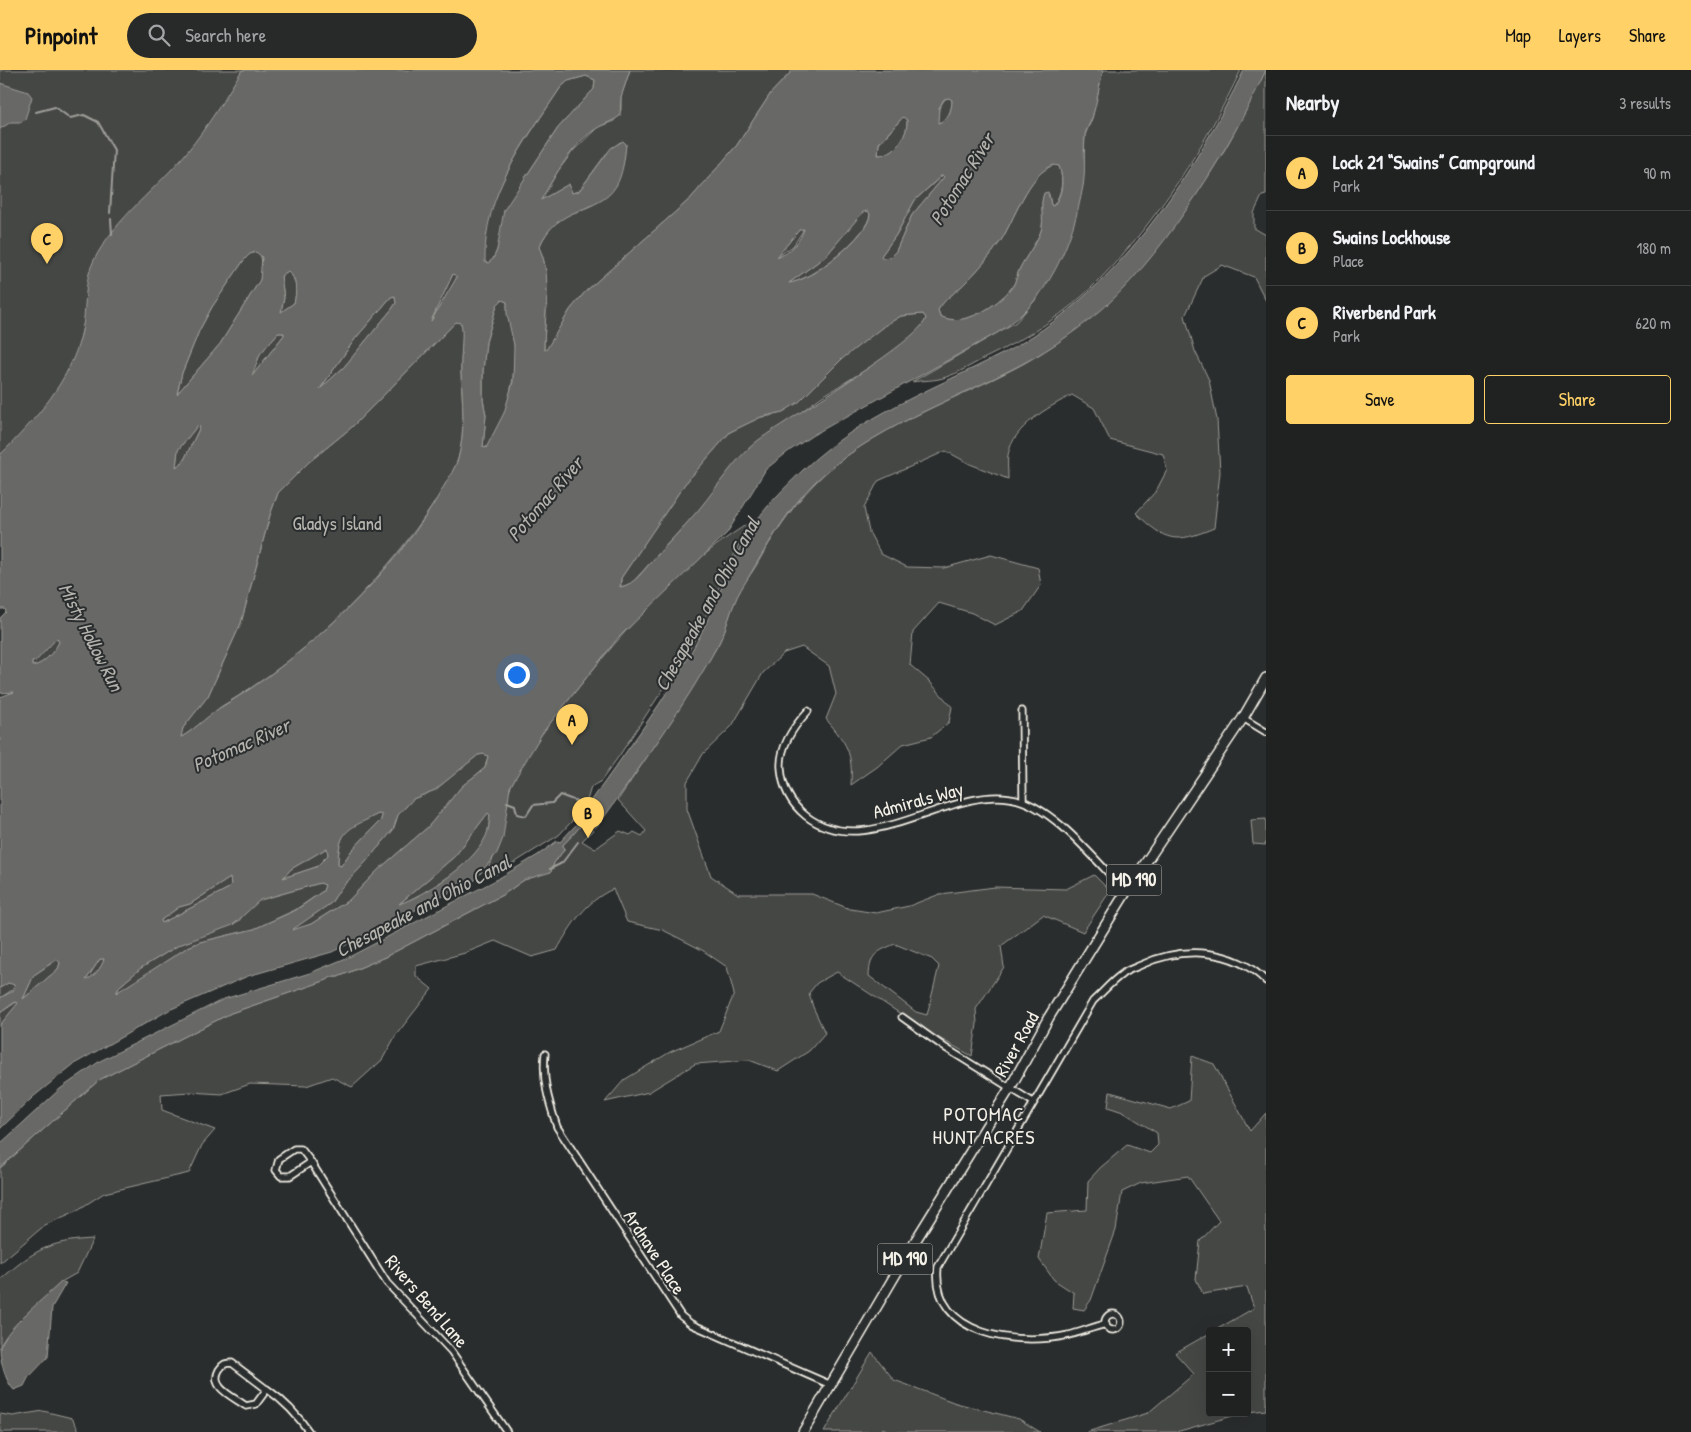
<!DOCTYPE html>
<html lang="en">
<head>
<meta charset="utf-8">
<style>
	:root { --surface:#202222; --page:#282a2a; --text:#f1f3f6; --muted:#a2a4a5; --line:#3d3f40; --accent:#ffd166 }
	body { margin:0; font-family:"Patrick Hand",sans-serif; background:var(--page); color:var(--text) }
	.controls { position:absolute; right:15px; bottom:15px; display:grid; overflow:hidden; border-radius:5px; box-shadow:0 5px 20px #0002 }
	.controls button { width:45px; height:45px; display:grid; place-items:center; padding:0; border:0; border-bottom:1px solid var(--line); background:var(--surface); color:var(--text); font:25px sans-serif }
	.you { position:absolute; left:516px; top:604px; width:18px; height:18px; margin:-12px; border:4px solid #fff; border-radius:50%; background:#1a73e8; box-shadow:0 0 0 8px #1a73e833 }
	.badge { display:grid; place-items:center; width:32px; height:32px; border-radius:50%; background:var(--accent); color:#111; font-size:16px; font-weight:700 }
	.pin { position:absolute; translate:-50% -41px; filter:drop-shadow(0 1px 2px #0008) }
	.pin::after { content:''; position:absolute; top:26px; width:18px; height:15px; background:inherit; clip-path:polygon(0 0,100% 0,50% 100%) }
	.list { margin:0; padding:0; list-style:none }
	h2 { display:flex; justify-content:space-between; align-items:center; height:65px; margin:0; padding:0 20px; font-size:21px }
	h2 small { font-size:16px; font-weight:400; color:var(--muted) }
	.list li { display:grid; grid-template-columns:32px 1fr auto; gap:15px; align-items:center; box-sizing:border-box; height:75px; padding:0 20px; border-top:1px solid var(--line) }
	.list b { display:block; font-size:19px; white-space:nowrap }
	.list p { margin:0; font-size:16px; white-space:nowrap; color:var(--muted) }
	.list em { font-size:16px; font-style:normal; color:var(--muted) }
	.actions { display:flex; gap:10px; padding:15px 20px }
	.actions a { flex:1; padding:11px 0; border:1px solid var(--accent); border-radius:5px; text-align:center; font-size:18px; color:var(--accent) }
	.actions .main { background:var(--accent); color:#111 }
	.icon { flex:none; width:28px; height:28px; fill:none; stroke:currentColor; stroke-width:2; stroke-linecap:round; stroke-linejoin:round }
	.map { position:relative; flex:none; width:1266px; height:1362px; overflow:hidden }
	header { display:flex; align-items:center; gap:30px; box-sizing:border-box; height:70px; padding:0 25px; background:var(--accent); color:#111 }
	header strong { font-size:24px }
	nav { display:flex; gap:28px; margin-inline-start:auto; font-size:18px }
	.search { width:350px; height:45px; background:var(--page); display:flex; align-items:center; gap:12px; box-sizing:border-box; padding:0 18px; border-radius:28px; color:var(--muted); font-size:19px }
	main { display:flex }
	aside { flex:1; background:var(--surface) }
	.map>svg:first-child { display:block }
</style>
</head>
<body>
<header>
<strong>Pinpoint</strong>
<div class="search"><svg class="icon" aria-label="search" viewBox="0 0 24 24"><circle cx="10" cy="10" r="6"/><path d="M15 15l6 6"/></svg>Search here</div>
<nav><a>Map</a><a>Layers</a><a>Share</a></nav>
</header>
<main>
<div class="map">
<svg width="1266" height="1362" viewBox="0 0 1266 1362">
	<rect width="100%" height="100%" fill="#2a2d2e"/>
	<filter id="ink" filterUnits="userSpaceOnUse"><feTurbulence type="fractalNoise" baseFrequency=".02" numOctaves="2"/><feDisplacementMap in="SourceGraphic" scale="10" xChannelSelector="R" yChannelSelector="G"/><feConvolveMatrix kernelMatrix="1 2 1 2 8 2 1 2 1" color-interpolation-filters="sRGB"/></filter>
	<g filter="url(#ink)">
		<!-- green -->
		<g fill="#444645" stroke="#9c9c96" fill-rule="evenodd">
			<path d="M0,0h254l-168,243 -12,53 -16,29 -58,64z"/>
			<path d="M630,0h163l-22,23 -34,52 -46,53 -106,94 -15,18 -24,41 -2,-2c0,-30 9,-75 -5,-101 18,-43 42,-29 69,-54 12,-11 16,-34 18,-50l-6,-2 -14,12 -27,37 -7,2 -3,-9 -28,16 17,-29 15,-20 25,-24 16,-6 7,-11v-13z"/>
			<path d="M1103,0h138c-36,76 -83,150 -142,210 -32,34 -74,59 -116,79 -12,6 -24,14 -37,18 -10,4 -23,3 -34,5l104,-60 22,-25 45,-112 2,-50 7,-16z"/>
			<path d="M1266,0v125l-4,1 -8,17v15l12,7v66l-12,-24 -32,-12 -18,11 -19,40 10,35 14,29 8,40 3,52 -6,56c-39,16 -48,14 -78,-15l20,-22 11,-21 -4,-16 -53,-14 -16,-32 -22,-13c-23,12 -59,31 -64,60 -1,8 0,16 0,24l-38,-15 -24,-13 -68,30 -14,27 5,24 12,22 26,13 37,1 47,-13 47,13 3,17 -18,26 -28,14 -23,-12 -33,-10 -26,29 -3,33 20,17 22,25 -3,15 -18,15 -28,7 -26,23 -26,18c2,-33 -4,-41 -25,-66l10,-25 -7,-28 -27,-19 -18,6 -21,20 -31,53 -29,28 -16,28v27l24,67 27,18h74l38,15 26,4 33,-7 31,-12 55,-7 71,2 28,-14 16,16 -27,41 -40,-17 -42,31 3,21 -28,42 1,15 -5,32 -44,-24 -91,-60 -20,11 -8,10 4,14 12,26 -16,18 -31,20 -29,-11 -54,4 -46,28 -44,10 19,-22 46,-28 49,-21 15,-37 -7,-27 -25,-17 -39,-20 -36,-8 -14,-33c-27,12 -42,36 -56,61l-25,7 -37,-16 -30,12 -49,13v10l16,13 -36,46 -14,25 -30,27 -20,-10 -26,9 -56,-2 -28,10 -32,-2 -29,2 1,16 53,20 -13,15 -13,28 -85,20 -28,18 -31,14 -45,38v-95l99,-88 132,-67 96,-33 4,-3h7l47,-20 119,-63 20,-14 27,-9 3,-8 10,-13 -1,-5 28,-30 9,8 -18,18 13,8 25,-18 10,4 4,-3 8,4 4,-5 -28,-31c35,-52 70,-103 101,-157 8,-15 11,-32 18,-47 5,-11 13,-20 19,-30 17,-30 34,-57 58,-82 53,-55 142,-84 209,-120 85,-47 146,-123 196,-205 18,-29 31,-60 47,-89zM895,874l37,15 7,7 -12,49 -11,-3 -47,-36c1,-22 7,-24 26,-32z"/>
			<path d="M586,6l9,4 -1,9 -36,39 -33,50 -23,54 -5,18 -4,9 -5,5 -4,-2c1,-15 1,-32 5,-46 15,-48 45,-88 72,-129l7,-6z"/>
			<path d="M949,28l3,2c0,10 -4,21 -15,23l2,-15 6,-9z"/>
			<path d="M903,47l4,3c1,16 -12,35 -29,35l1,-11z"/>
			<path d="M1054,95l5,1c5,14 3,28 -6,40l-2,-1 -2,-11h-5c-5,12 1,25 -3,37 -5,13 -15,25 -21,37 -3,6 -4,13 -7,18 -14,19 -50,43 -73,30l-2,-6c6,-10 15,-16 24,-24 14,-14 27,-28 38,-44 14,-21 28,-69 54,-77z"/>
			<path d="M943,105l1,2 -32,38 -16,36 -6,6 -7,1 -2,-2 15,-21 19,-35z"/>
			<path d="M863,141h5l2,2c0,22 -60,68 -81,70l37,-27z"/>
			<path d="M804,159l-11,17 -16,11 22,-27z"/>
			<path d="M256,182l4,1 3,13 -3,14 -40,64 -43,50 5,-21 17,-42 13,-24 32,-47 6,-6z"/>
			<path d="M288,201c9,7 9,21 6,32l-13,9 3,-14 -3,-22z"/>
			<path d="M453,204h4c-1,13 -20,40 -28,49z"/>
			<path d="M395,226l1,7 -4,6 -48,58 -24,22 35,-50 36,-42z"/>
			<path d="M502,230l5,2c0,15 5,28 7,42 4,26 -9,86 -28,104h-3l3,-33 -3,-15v-29l3,-29 11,-37z"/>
			<path d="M923,244l3,4c-5,21 -84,66 -105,79 -26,18 -48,40 -71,62 -41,40 -80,81 -118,124l-11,4v-9l63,-93 46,-53 31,-15 9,-1 29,-14 43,-44 42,-32 17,-10z"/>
			<path d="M456,252l5,1c4,9 -1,36 0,49 1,27 5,60 -3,87 -6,19 -21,40 -32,56 -53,76 -124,144 -204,191 -9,6 -35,30 -42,31l3,-9 25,-32 33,-73 29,-108 8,-22 31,-31 43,-35z"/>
			<path d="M278,263h6v2l-32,41 8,-22z"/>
			<path d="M198,355l2,2 -17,35 -7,5 2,-17z"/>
			<path d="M754,450l-12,18 -51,109 -72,109 -18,25 -10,6 -6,20 -26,28 -66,41 -4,-11c18,-25 10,-54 22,-79 15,-35 40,-64 64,-94 51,-64 108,-130 179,-172z"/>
			<path d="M57,568l2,4c-4,9 -17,24 -27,24v-4z"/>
			<path d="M484,684l4,2 -3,12 -23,18 -34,41 -50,43 -29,30 -38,24 -11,5 -9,1 40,-27 9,-14 24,-25 29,-34 5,-15 15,-16 22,-9 43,-35z"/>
			<path d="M488,743l2,2c-1,7 -1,16 -4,23 -13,28 -61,55 -89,68l58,-50z"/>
			<path d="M378,744l4,1 -1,5 -29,30 -11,16 -3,-1c1,-38 10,-36 40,-51z"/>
			<path d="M1266,749v26l-13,-1 -2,-24z"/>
			<path d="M327,778l1,7 -12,12 -33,11 8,-9z"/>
			<path d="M230,808l1,7 -2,3 -67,35 -1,-3 18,-13 11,-3z"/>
			<path d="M320,813l5,2 -2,6 -28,19 -41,19 -54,13 -12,5 -72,47 4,-8 21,-18 38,-23 60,-24 7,-10 14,-11z"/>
			<path d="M58,889l2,4 -2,6 -35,30 11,-24z"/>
			<path d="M100,889h5c-3,8 -11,18 -19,21z"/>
			<path d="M8,913h5l2,5 -15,10v-10z"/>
			<path d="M18,931l-1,6 -17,18v-12z"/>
			<path d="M1192,986l22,8 36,67 16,-18v297l-19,2v-81h-33l40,-23 -7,-21 -44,7 -7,-15 4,-38 19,-20 -31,-45 -47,7 -19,9 -6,38 -25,70 -7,10 -11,-2 1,-15 -20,-13 -15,-21 8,-46 40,-3 1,-29 12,-13 27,-23 23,8 8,-8 -1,-12 -34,-21 -15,-5 2,-15 61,17 18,-8z"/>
			<path d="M93,1169l-16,34 -16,9 -53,54 -8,12v-68c33,-29 48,-39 93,-41z"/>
			<path d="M1210,1263v80h33l-67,19h-89l61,-19 46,-39 -19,-21z"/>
			<path d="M872,1282l22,28 62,23 63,16 21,13h-150l-7,-4 -2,4h-57z"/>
			<path d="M43,1341l29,7 8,14h-80v-18l13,2z"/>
		</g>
		<!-- water -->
		<g fill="#676866" stroke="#9f9f9a" fill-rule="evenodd">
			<path d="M242,0h388l-9,27 -1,19c-7,5 -14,7 -21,11 -26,15 -43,47 -58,73l28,-16 3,9 7,-2 32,-43 12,-7 3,3c-1,12 -3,30 -10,42 -17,29 -58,17 -77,61 14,30 5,69 5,102l2,1 24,-40 15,-18 106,-94 46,-53 34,-52 22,-23h310c-4,16 -6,33 -11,48 -2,6 -7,12 -7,18 -2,17 1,33 -2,50 -10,56 -35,117 -86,147l-184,102 -24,16 -23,18 -39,64 -109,105 -75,94 -33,55 -7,51 -6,15 -22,27 -143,72 -84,24 -79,34 -95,54 -41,33 -33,32v-104l18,-22 -3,-1 -15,11v-15l13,-7 2,-6 -7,-2 -8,5v-291l14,-5 -14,1v-75l6,-6 -1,-3h-5v-154c35,-35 71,-74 82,-124 5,-23 1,-50 12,-71 22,-43 63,-71 93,-108 21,-26 38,-54 55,-82zM586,6l9,4 -1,9 -36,39 -54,82 -7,40 -4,9 -5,4 -3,-1c-2,-68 40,-121 76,-175l7,-6zM949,28l3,2c0,10 -4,21 -14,23l1,-15 5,-9zM903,47l4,3c1,16 -12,35 -29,35l1,-12zM1054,95l5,1c5,14 4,29 -6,40l-2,-1 -3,-13 -4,1c-5,13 1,26 -3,38 -5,13 -15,25 -21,37 -3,6 -4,13 -7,18 -14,19 -50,43 -73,30l-2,-6c6,-10 15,-16 24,-24 14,-14 27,-28 38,-44 14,-21 28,-69 54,-77zM942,105l2,2 -32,38 -16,36 -6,6 -7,1 -2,-2 15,-21 19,-35zM868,141l2,3c0,21 -60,68 -81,69l37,-27 37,-44zM804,159c-3,11 -15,26 -27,28l22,-27zM256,182l6,5 -2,23 -40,64 -43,50 5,-21 17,-42 13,-24 32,-47 6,-6zM288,201c9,7 9,21 6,32l-13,9 3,-14 -3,-22zM453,204l4,3 -26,44zM395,226l1,7 -4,6 -48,58 -24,22 35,-50 36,-42zM502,230l5,2v12l7,31 -1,37 -9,31 -18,35 -3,-1 3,-32 -3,-15v-29l3,-29 11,-37zM923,244l3,4c-5,23 -143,103 -170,124 -22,18 -38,44 -56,66 -15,18 -31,34 -46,51 -10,10 -19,26 -34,28l1,-9 63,-93 46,-53 31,-15 22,-5 16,-10 43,-43 42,-33 17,-10zM456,252l5,1c3,9 -1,36 0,49 1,27 5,60 -3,87 -3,9 -9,18 -14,27 -45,84 -140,172 -221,220 -11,6 -35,29 -42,31l2,-9 25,-32 33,-73 29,-108 8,-22 31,-31 43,-35zM278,263h6v2l-32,41 8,-22zM198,355l2,2 -17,35 -7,5 2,-17zM57,568l2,4c-4,9 -17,24 -27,24v-4l4,-1zM484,684l4,2 -3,12 -23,18 -34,41 -50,43 -29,30 -38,24 -19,6 39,-27 9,-14 24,-25 29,-34 5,-15 15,-16 22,-9 43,-35zM488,743l2,2c-1,7 -1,16 -5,23 -12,26 -59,57 -86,66l56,-48zM378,744l4,1 -1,5 -29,30 -11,16 -3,-1c0,-37 12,-36 40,-51zM327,778l1,7 -12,12 -33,11 8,-9zM230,808l1,6 -2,4 -67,35 -1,-3 18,-13 11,-3zM320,813l5,2 -2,6 -27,19 -42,19 -54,13 -12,5 -72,46 4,-7 21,-18 38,-23 54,-20 27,-25zM57,889l3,4 -2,6 -35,30 11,-24zM100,889h4c-2,8 -10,18 -18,21z"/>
			<path d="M1244,0h22c-35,77 -97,177 -159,235 -26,23 -55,43 -85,59 -69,37 -149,63 -207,118 -25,25 -42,54 -60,84 -6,11 -13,21 -18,31 -7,15 -10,30 -17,44 -34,64 -78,123 -120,182l-9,-8 -28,30 1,5 -10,13 -3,9 -27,8 -20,14 -119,63 -47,20h-7l-4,3 -96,33 -132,67 -99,88v-24l60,-55 40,-28 124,-62 86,-26 41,-17 145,-76 42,-25 19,-14 3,1 28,-30 -2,-3 6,-9c35,-50 74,-101 103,-155 19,-34 30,-71 49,-105 15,-27 37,-49 59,-70 55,-53 132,-82 199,-116 113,-59 188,-173 242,-284z"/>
			<path d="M0,13l28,9 4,5 -7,22 -3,3h-11l-11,7z"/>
			<path d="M61,1212l5,1 -14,24 -4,50 -20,21 -4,8 -10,4c-9,-9 -14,-30 -14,-43 8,-21 45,-49 61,-65z"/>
		</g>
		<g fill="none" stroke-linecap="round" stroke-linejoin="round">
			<!-- stream -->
			<g stroke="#9f9f9a" stroke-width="2">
				<path d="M36,42l19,-5 15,11 14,-3 14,7 16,28 -4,63"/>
				<path d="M111,149l1,15"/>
				<path d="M507,732l8,3 2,9 9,2 7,-11 19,-2 8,-8 21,8"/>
				<path d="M550,799l12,-6 16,-21"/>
			</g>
			<!-- street casing -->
			<g stroke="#f4f1e8" stroke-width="9">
				<g id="street">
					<path d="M808,641c-14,15 -28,34 -27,56 1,20 10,37 25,49 60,46 142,-29 204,-18 42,6 87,64 116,94"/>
					<path d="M1022,641l1,90"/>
					<path d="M1243,648l23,14"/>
					<path d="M902,947l42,30 89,55"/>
					<path d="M545,984c-3,27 4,48 12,73l124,189 10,8 140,61"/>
					<path d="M311,1092l-21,14h-9l-5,-6 3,-11 15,-10h7l10,13 76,121 64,68 56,81"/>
					<circle cx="1113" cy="1252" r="8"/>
					<path d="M1106,1254c-13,3 -25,8 -37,11 -52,11 -138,2 -131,-68l155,-266c9,-8 18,-19 28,-26 5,-5 14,-7 20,-10 41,-19 92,-17 125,16"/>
					<path d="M267,1319l-11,15 -10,2c-12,-9 -37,-18 -27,-36 4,-6 6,-7 13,-7l33,25 2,1c17,12 30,25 42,43"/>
				</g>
			</g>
			<!-- primary casing -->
			<g stroke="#f4f1e8" stroke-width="12">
				<path id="primary" d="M803,1362l111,-189 96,-155 39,-71 77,-125 117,-174 23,-40"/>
			</g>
			<!-- street -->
			<use href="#street" stroke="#2a2d2e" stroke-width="5.5"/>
			<!-- primary -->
			<use href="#primary" stroke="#2a2d2e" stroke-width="9"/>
		</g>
	</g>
	<g text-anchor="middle" stroke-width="4" stroke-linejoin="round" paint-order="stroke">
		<!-- shield labels -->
		<g fill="#2a2d2e" stroke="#b7b6b0" stroke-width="1">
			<rect x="1106.5" y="794.5" width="55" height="31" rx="4"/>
			<rect x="877.5" y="1173.5" width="55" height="31" rx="4"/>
		</g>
		<g font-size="18" font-weight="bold" fill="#f4f1e8">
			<text x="1134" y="816">MD 190</text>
			<text x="905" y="1195">MD 190</text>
		</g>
		<!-- park labels -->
		<g font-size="19" fill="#b6b5af" stroke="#2a2d2e">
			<text x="337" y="460">Gladys Island</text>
		</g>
		<!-- street labels -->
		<g font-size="19" fill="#f4f1e8" stroke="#2a2d2e">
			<text transform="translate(918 730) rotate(-15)" y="7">Admirals Way</text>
			<text transform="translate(1016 974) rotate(-61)" y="7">River Road</text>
			<text transform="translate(655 1182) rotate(57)" y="7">Ardnave Place</text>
			<text transform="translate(427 1231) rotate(49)" y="7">Rivers Bend Lane</text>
		</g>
		<!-- water labels -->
		<g font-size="20" font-style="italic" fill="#b5b3ae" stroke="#2a2d2e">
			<text transform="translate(962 109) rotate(-58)" y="7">Potomac River</text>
			<text transform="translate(545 429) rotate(-49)" y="7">Potomac River</text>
			<text transform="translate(707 534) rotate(-61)" y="7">Chesapeake and Ohio Canal</text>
			<text transform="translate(91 567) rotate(63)" y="7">Misty Hollow Run</text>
			<text transform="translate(241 675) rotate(-24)" y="7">Potomac River</text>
			<text transform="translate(423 836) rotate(-28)" y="7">Chesapeake and Ohio Canal</text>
		</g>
		<!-- neighbourhood labels -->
		<g font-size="20" letter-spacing="1" fill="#f4f1e8" stroke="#2a2d2e">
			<text x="984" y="1051">POTOMAC<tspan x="984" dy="23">HUNT ACRES</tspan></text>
		</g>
	</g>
</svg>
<div class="controls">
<button>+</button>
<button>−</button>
</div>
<div class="you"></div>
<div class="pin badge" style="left:572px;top:675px">A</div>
<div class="pin badge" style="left:588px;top:768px">B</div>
<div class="pin badge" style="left:47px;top:194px">C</div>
</div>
<aside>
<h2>Nearby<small>3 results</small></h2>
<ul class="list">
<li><span class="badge">A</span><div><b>Lock 21 “Swains” Campground</b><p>Park</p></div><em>90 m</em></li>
<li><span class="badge">B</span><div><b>Swains Lockhouse</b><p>Place</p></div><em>180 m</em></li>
<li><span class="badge">C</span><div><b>Riverbend Park</b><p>Park</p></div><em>620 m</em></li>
</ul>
<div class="actions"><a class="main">Save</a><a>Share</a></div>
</aside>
</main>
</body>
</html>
